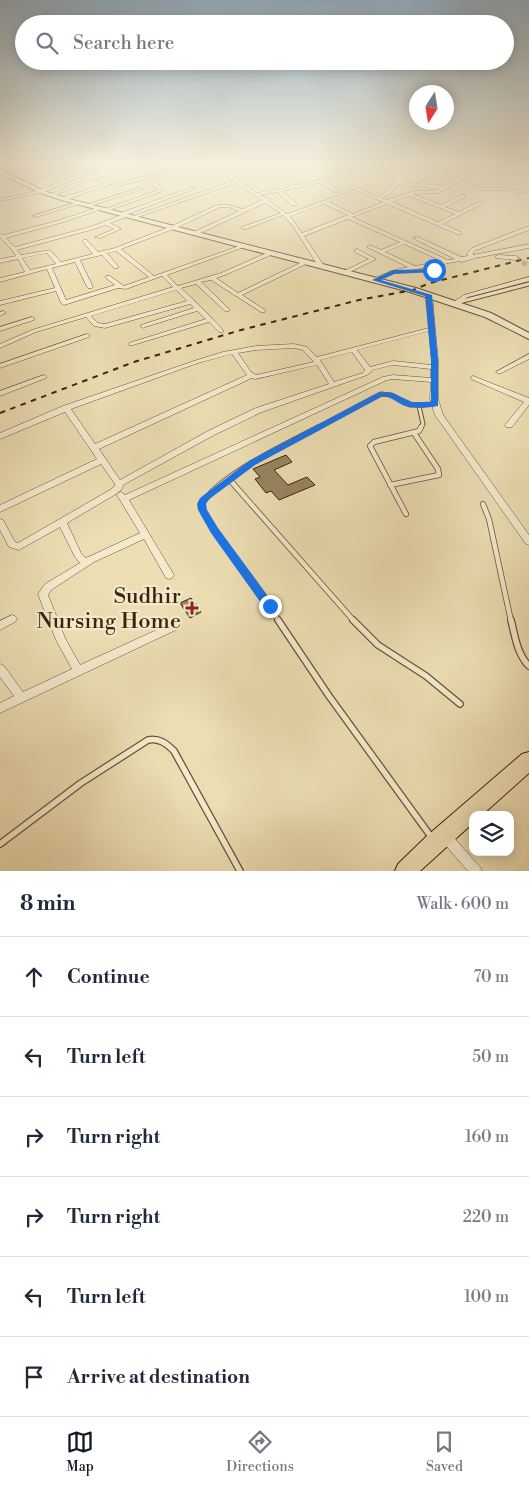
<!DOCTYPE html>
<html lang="en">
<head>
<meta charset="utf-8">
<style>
	:root { --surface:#fff; --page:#f6f6f7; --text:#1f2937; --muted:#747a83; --line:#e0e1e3; --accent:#111827 }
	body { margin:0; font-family:"Libre Bodoni",serif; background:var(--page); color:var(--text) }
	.controls { position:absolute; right:15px; bottom:15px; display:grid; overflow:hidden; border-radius:10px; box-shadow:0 2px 12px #0003 }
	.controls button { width:45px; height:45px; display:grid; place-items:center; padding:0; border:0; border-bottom:1px solid var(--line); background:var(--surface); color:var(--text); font:25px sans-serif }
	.compass { position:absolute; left:409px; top:85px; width:45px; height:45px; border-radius:50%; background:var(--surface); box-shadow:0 2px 12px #0003; rotate:192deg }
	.stop { position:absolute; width:15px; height:15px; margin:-11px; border:4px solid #1a73e8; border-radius:50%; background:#fff }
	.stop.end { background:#1a73e8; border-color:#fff; box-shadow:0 1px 5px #0008 }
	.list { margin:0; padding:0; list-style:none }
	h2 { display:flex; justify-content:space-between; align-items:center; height:65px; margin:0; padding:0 20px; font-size:21px }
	h2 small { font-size:16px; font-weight:400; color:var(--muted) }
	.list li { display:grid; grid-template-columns:32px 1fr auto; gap:15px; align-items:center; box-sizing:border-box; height:80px; padding:0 20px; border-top:1px solid var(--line) }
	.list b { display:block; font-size:19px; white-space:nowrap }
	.list em { font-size:16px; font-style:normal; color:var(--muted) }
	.icon { flex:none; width:28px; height:28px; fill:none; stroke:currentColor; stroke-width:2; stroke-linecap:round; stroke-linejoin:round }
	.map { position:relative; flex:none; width:529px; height:871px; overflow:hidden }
	.search { position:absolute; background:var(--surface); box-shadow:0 2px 12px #0003; left:15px; right:15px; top:15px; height:55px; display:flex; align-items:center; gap:12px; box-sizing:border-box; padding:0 18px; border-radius:28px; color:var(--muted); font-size:19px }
	.sheet { height:545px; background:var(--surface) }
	nav { display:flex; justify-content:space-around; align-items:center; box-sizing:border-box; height:70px; border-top:1px solid var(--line); background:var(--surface); font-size:14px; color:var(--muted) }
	nav a { display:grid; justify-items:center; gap:2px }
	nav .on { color:var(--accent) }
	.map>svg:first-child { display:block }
</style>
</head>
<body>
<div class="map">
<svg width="529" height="871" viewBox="0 0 529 871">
	<rect width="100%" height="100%" fill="#ecddb2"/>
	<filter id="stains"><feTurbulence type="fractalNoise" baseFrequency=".004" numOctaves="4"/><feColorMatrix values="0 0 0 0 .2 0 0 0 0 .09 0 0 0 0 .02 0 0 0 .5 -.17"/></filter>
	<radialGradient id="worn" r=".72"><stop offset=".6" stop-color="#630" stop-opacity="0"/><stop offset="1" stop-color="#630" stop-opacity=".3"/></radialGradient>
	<!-- building -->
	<g fill="#988461" stroke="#3e2309">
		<path d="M286,455l6,7 -18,8 14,15 19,-8 8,8 -36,15 -8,-9 -5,2 -11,-14 5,-2 -7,-8z"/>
		<path d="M191,598l10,14 -11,6 -10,-15z"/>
	</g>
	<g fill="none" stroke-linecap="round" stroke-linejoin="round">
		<!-- minor-tunnel -->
		<path stroke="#c9b890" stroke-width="5" stroke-dasharray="5 2.5" stroke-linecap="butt" d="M516,258l13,8"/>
		<!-- service-far2 casing -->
		<g stroke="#6a5233" stroke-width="5">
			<g id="service-far2">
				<path d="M455,303l74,-19"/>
				<path d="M419,406l4,18 -2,4"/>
				<path d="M317,428l64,-34 10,1 19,10 25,-1"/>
			</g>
		</g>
		<!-- service-far1 casing -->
		<g stroke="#6a5233" stroke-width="6">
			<g id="service-far1">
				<path d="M229,479l125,142"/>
				<path d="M390,485l49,-10 -1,-6 -24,-36"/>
				<path d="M483,504l6,15 22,102"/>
				<path d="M406,514l-36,-68 4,-4 45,-11 2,-4"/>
				<path d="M279,621l-64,-90 -12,-21 -1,-6c19,-30 85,-60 117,-77"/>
			</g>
		</g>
		<!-- service casing -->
		<g stroke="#6a5233" stroke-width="8">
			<g id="service">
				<path d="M278,620l51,76 103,142"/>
				<path d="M353,620l25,25 48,31 34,28"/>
				<path d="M511,620c4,16 6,34 18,46"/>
				<path d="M0,844l81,-61 67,-43c11,-2 18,3 26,11l66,120"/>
			</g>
		</g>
		<!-- minor casing -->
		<g stroke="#6a5233" stroke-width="1">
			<g id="minor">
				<path d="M16,165h8l-24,8v-2z"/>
				<path d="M108,165h8l-27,9 -46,18 -43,9v-2l40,-9 45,-18z"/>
				<path d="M130,165h9l-43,13 22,6 45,-13 -2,-2 2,-1 16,11 -4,1 -9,-7 -16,5 13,11v2l-56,20h-2v-2l53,-19 -12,-11 -28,7 -8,-2 -44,16h-4v-2l44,-15 -15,-4 -38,17 -4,-1 38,-17v-2h4z"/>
				<path d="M148,165h10l-27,7 -2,-1z"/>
				<path d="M166,165h19l-2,1z"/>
				<path d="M209,165h36l-25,3 6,5 52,-7v1l-2,1 -46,7 10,5v1l17,12 33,-6 -13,-15v-2h4l1,1 28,-6h11l-37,9 10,12 29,-7 36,-14h7l34,11 6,-3 -20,-8h7l16,6 9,-6h6l-23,16 18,3 28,-19h6l-29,19 19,2 34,-21h6l-24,16 26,7h21l16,3 7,-2v2l-7,2 -16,-3h-21l-29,-7 -17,10 -26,1 28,11 20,-10h4v2l-20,10 14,5 19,-10h4v2l-39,20 18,8v2h-4l-70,-30 -35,13 96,43 7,-1 -42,-21 5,-1 43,20 7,-1 -1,-3 5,-5 57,-22v4l-53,20 -3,3v2l56,-11v4l-54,10c-1,1 -11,3 -13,4l-2,-1 -65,12 -20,9 -2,-1v-2l18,-8 17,-4 -41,-20 3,-2 11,5 19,-8 -52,-23 -44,17 20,30 -3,2 -3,-2 -25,-40 -10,-11 -37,14h-4v-2l39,-14 -16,-10 -67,31h-4v-2l45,-21 -11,-4h-8l-44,21 -55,21 33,27 88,-31 5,1 -80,29 11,11 43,-13 48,-21h4v2l-48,21 -9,3 22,15 66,-32h4v2l-66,32 23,15v2h-4l-50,-32 -10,2 28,27v2h-4l-29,-27 -15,4 20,19 22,23v2h-4l-10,-10 -76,23h-4l-1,-1 1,-1 77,-24 -9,-8 -52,16 -2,1 -3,-2 1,-1 53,-17 -4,-4 -85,24 -11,-2 -8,-9 -50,15 -36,16v-4l32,-14 141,-43 -11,-11 -36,13 -8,-1 -54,17 -3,-2 -5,-12 -56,14v-4l55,-13 -8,-19 -47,13v-4l25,-6 -7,-13 -18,4v-4l16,-3 -4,-6 -12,-13v-3l4,1 56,-15 40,-13 4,1 -40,14 -58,16 9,9 75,-20 32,-12 -1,-1v-1l71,-26 4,1 -68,26 1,1v1l-19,7 11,6 -21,9 -5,-1 19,-8 -8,-4 -12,4 -77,21 4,5 29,-5 11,12 32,-8 -10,-12v-2h4l11,12 17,-4 57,-22 45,-21h11l15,4 19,-9 -26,-17 -101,35 -4,-1 102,-36 -20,-14 -33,7 -2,-1zM362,167l36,12 -4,2v2l-8,9 -8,5 -16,-7 8,-3v-2h-2l-81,29 -18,-13v-2l-9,-4 17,-3 15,13h4v-2l-14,-12 37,-8 16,9h4v-2l-15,-9zM399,184l40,5 -3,2h-22l-27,9 -5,-2 8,-4zM358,191l25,11 -30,12 -24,-12zM409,196l46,18 -17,8 -46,-20zM324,204l24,11 -46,18 -12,-17zM404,244l38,17 -27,5 -30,-14zM116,251l33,26 -25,9 -14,-10h-4v2l9,7 -49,15 -14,-32 23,-6 12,25 1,1h4l1,-1 -13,-27 22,-5 12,13h4v-2l-11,-13zM47,253l9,11 -26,6 -8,-12zM176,290l11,11 -82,23 -7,-1 -7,-7z"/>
				<path d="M61,168l4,1 -39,15 -4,-1z"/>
				<path d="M139,188l4,1 -53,17 -4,-1z"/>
				<path d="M78,202l4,1 -46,14 -4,-1z"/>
				<path d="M357,249l19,10 -28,14h-4v-2l25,-12 -14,-7v-2z"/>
				<path d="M498,255l18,1 3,2 -3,2 -20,-2v-2z"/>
				<path d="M529,277v4l-61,16 -13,8 -3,-2 12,-8z"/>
				<path d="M429,293l3,2 6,65v39l5,16 86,120v10l-3,-1 -91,-129 -5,-16 1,-17 -38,-3 -6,1 -258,120 45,75 -2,3 -3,1 -3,-1 -22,-39 -50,23 -43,28 -3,5 17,43 15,27 94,-43 3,-1 3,1 2,3 -2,3 -180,85v-10l14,-7 -14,-19v-13l4,2 19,26 49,-23 -16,-29 -18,-46 7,-10 35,-21 -5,-6 -15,-30 -41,23 -10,-3 -9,-17v-11l3,1 12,22 3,1 92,-53 5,-4v-2l-14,-20 -101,48v-7l97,-46 -32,-47 -65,27v-6l63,-27 131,-45 29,-9 33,-6 38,-2 13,3 10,10 112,-29 -3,-33zM429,331l3,34 -39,-4 -23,6 -13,-17zM294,348l9,2 11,12 -58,13 -5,-3 -13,-19 18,-3zM352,352l13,18 -2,3 -29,9 -14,-22zM232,354l15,21 -152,69 -24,-35 127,-46zM317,365l12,19 -73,24 -48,23 -88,49 -21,-31 153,-71 3,1zM393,365l38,4v9l-38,-3 -10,2 -258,118 -4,-3 -3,1 -1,2 23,38 -54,25 -5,-5 -14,-30 49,-29 6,-5 1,-4 91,-50 48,-23 105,-37 4,-3 1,-2z"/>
				<path d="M3,311l3,2 -6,3v-4z"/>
				<path d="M32,317l3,2 -1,1 -34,11v-4z"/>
				<path d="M87,334l2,1v2l-89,31v-4z"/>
				<path d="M529,354v5l-28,14h-4l-1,-1z"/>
				<path d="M44,375l2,1 1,1 -1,1 -46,18v-5z"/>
				<path d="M473,376l56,22v7l-17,22h-6l-1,-2 19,-23 -53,-23 -1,-1 1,-1z"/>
				<path d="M12,615l3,1 2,3 -2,3 -15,8v-9z"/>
				<path d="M445,830l4,2 31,35 2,4h-14l-27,-31 -2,-4 2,-4z"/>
			</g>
		</g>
		<!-- tertiary casing -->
		<g stroke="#6a5233" stroke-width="2">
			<path id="tertiary" d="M0,170l47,22 22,7 347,89 75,25 38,20v6l-44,-22 -75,-25 -345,-91 -22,-7 -43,-20z"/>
		</g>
		<!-- primary casing -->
		<g stroke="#3e2309" stroke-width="2">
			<path id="primary" d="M529,752v21l-47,42h-9v8l-53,48h-25l3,-7 30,-29 94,-81z"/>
		</g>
		<!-- service-far2 -->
		<use href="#service-far2" stroke="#f3e9cd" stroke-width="3"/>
		<!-- service-far1 -->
		<use href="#service-far1" stroke="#f3e9cd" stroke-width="4.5"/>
		<!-- service -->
		<use href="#service" stroke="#f3e9cd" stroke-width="5.5"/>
		<!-- minor -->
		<use href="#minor" fill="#f3e9cd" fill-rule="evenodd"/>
		<!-- tertiary -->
		<use href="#tertiary" fill="#f3e9cd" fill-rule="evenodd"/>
		<!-- primary -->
		<use href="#primary" fill="#ecddb2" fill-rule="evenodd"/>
		<!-- rail -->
		<path stroke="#3e2309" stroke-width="2" stroke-dasharray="5.5 5.5" stroke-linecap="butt" d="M0,413l134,-51 107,-32 118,-30 54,-10 17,-7 99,-25"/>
	</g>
	<!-- sky -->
	<linearGradient id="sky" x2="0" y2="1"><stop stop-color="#92abbc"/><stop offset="0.57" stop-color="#f6f0dc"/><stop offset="1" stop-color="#f6f0dc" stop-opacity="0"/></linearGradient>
	<rect width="529" height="287" fill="url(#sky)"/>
	<!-- route -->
	<path fill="#1a73e8" d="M434,269l2,3 -42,2 -13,6 51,15 6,65v46c-10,2 -23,3 -33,0 -8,-3 -13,-9 -22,-10l-128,69 -47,35 -2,4 1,6 11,18 55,75 2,3 -2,4h-7l-55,-77 -13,-23 -1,-6 3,-6 49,-37 130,-69 14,1 19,9h19v-42l-6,-64 -53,-16 21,-10z"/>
	<!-- markers -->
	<path fill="#8f2418" stroke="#f3e9cd" stroke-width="2" d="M189.5 600.5h5v5h5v5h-5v5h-5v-5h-5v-5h5z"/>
	<g text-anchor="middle" stroke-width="4.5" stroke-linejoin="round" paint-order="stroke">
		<!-- near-poi labels -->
		<g font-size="22" fill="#3e2309" stroke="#f3e9cd" text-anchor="end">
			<text x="181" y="603">Sudhir<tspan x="181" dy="25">Nursing Home</tspan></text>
		</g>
	</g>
	<rect width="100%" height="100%" filter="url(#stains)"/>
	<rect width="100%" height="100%" fill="url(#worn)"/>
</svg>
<div class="controls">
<button><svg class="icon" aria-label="layers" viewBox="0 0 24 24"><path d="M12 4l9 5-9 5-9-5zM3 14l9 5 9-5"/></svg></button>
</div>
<svg class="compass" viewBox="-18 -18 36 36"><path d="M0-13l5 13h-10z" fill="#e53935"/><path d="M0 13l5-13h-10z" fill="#747a83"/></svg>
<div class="stop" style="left:434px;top:270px"></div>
<div class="stop end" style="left:270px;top:606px"></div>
<div class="search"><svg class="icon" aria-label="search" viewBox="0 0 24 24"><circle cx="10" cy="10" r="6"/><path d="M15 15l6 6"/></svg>Search here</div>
</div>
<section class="sheet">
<h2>8 min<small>Walk · 600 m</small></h2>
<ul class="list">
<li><svg class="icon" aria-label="ahead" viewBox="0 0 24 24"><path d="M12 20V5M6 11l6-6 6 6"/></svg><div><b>Continue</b></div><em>70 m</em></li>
<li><svg class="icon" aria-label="left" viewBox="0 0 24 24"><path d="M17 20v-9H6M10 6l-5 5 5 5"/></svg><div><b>Turn left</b></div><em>50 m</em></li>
<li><svg class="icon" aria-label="right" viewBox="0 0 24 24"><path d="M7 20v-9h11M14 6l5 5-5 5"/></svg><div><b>Turn right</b></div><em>160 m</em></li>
<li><svg class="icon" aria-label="right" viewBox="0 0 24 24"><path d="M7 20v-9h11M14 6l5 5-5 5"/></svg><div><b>Turn right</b></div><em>220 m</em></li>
<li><svg class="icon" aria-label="left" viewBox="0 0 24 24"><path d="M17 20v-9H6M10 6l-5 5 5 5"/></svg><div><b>Turn left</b></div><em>100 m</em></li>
<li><svg class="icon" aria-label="arrive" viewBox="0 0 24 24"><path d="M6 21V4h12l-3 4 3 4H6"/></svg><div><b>Arrive at destination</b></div></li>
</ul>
</section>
<nav>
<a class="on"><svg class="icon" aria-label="map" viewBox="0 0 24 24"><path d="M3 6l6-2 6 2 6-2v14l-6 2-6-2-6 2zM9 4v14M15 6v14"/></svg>Map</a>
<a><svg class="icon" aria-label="directions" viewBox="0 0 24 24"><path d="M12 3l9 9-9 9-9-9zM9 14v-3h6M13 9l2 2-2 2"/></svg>Directions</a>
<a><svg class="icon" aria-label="saved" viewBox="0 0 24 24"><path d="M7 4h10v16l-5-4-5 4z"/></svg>Saved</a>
</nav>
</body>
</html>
